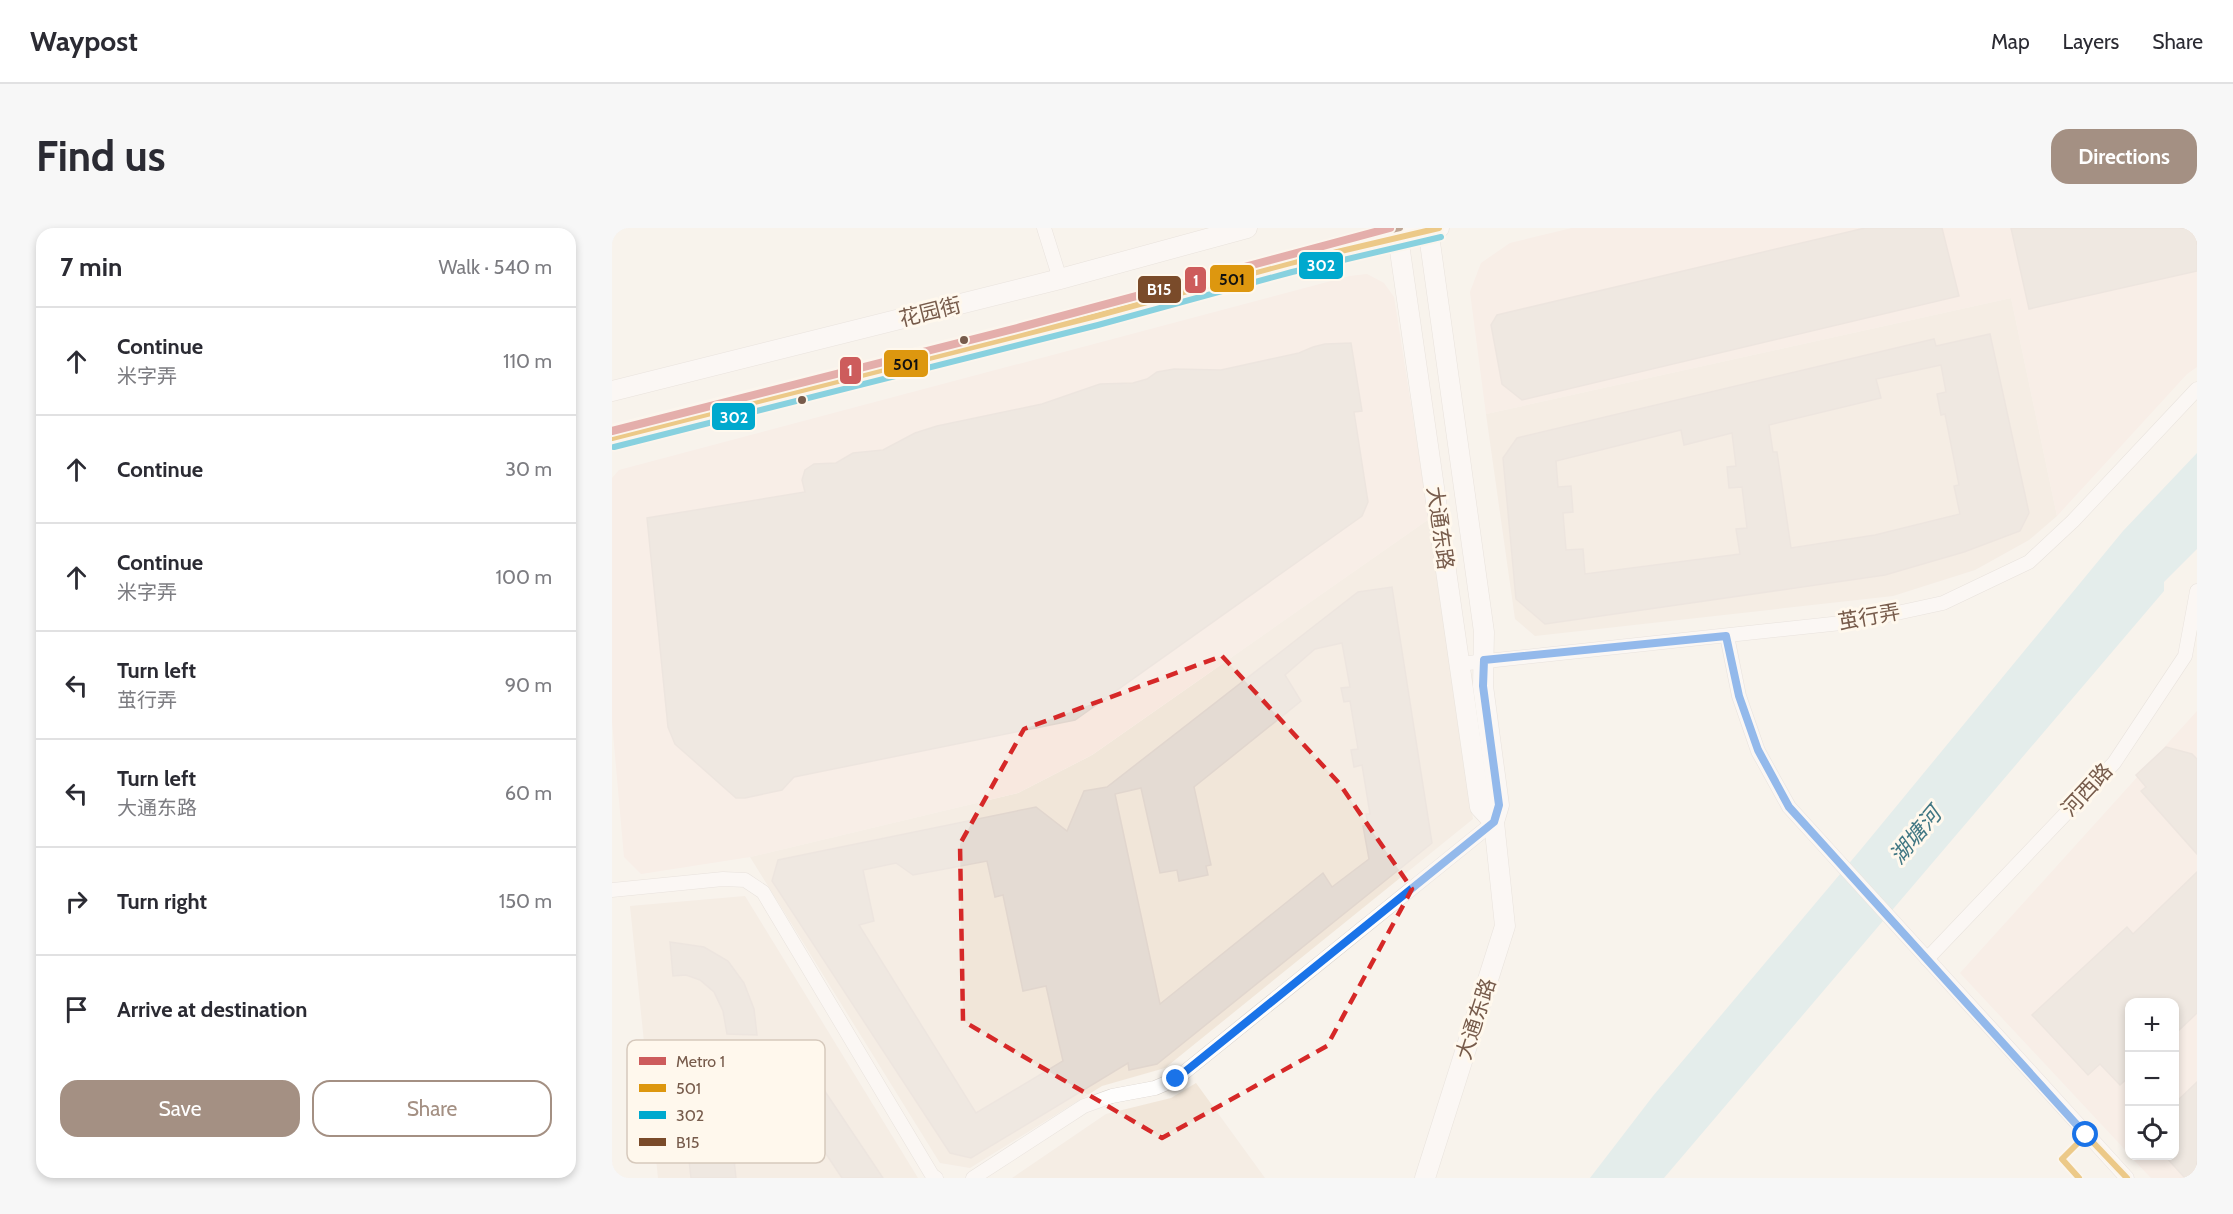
<!DOCTYPE html>
<html lang="en">
<head>
<meta charset="utf-8">
<style>
	:root { --surface:#fff; --page:#f7f7f7; --text:#2b2b33; --muted:#7c7c81; --line:#e1e1e2; --accent:#a49083 }
	body { margin:0; font-family:Cabin,"Noto Sans SC",sans-serif; background:var(--page); color:var(--text) }
	.controls { position:absolute; right:18px; bottom:18px; display:grid; overflow:hidden; border-radius:12px; box-shadow:0 3px 9px #0003 }
	.controls button { width:54px; height:54px; display:grid; place-items:center; padding:0; border:0; border-bottom:2px solid var(--line); background:var(--surface); color:var(--text); font:30px sans-serif }
	.stop { position:absolute; width:18px; height:18px; margin:-14px; border:4px solid #1a73e8; border-radius:50%; background:#fff }
	.stop.end { background:#1a73e8; border-color:#fff; box-shadow:0 2px 6px #0008 }
	.list { margin:0; padding:0; list-style:none }
	h2 { display:flex; justify-content:space-between; align-items:center; height:78px; margin:0; padding:0 24px; font-size:26px }
	h2 small { font-size:20px; font-weight:400; color:var(--muted) }
	.list li { display:grid; grid-template-columns:39px 1fr auto; gap:18px; align-items:center; box-sizing:border-box; height:108px; padding:0 24px; border-top:2px solid var(--line) }
	.list b { display:block; font-size:22px; white-space:nowrap }
	.list p { margin:0; font-size:20px; white-space:nowrap; color:var(--muted) }
	.list em { font-size:20px; font-style:normal; color:var(--muted) }
	.actions { display:flex; gap:12px; padding:18px 24px }
	.actions a { flex:1; padding:14px 0; border:2px solid var(--accent); border-radius:18px; text-align:center; font-size:21px; color:var(--accent) }
	.actions .main { background:var(--accent); color:#fff }
	.icon { flex:none; width:33px; height:33px; fill:none; stroke:currentColor; stroke-width:2; stroke-linecap:round; stroke-linejoin:round }
	.map { position:relative; flex:none; width:1585px; height:950px; overflow:hidden; border-radius:18px }
	header { display:flex; align-items:center; gap:36px; box-sizing:border-box; height:84px; padding:0 30px; background:var(--surface); border-bottom:2px solid var(--line) }
	header strong { font-size:28px }
	nav { display:flex; gap:33px; margin-inline-start:auto; font-size:21px }
	.intro { display:flex; align-items:center; justify-content:space-between; box-sizing:border-box; height:144px; padding:0 36px }
	h1 { margin:0; font-size:42px }
	.button { padding:15px 27px; border-radius:18px; background:var(--accent); color:#fff; font-size:21px; font-weight:700 }
	main { display:flex; gap:36px; padding:0 36px }
	aside { flex:1; background:var(--surface); border-radius:18px; box-shadow:0 3px 9px #0003 }
	.map>svg:first-child { display:block }
</style>
</head>
<body>
<header>
<strong>Waypost</strong>
<nav><a>Map</a><a>Layers</a><a>Share</a></nav>
</header>
<div class="intro"><h1>Find us</h1><a class="button">Directions</a></div>
<main>
<aside>
<h2>7 min<small>Walk · 540 m</small></h2>
<ul class="list">
<li><svg class="icon" aria-label="ahead" viewBox="0 0 24 24"><path d="M12 20V5M6 11l6-6 6 6"/></svg><div><b>Continue</b><p>米字弄</p></div><em>110 m</em></li>
<li><svg class="icon" aria-label="ahead" viewBox="0 0 24 24"><path d="M12 20V5M6 11l6-6 6 6"/></svg><div><b>Continue</b></div><em>30 m</em></li>
<li><svg class="icon" aria-label="ahead" viewBox="0 0 24 24"><path d="M12 20V5M6 11l6-6 6 6"/></svg><div><b>Continue</b><p>米字弄</p></div><em>100 m</em></li>
<li><svg class="icon" aria-label="left" viewBox="0 0 24 24"><path d="M17 20v-9H6M10 6l-5 5 5 5"/></svg><div><b>Turn left</b><p>茧行弄</p></div><em>90 m</em></li>
<li><svg class="icon" aria-label="left" viewBox="0 0 24 24"><path d="M17 20v-9H6M10 6l-5 5 5 5"/></svg><div><b>Turn left</b><p>大通东路</p></div><em>60 m</em></li>
<li><svg class="icon" aria-label="right" viewBox="0 0 24 24"><path d="M7 20v-9h11M14 6l5 5-5 5"/></svg><div><b>Turn right</b></div><em>150 m</em></li>
<li><svg class="icon" aria-label="arrive" viewBox="0 0 24 24"><path d="M6 21V4h12l-3 4 3 4H6"/></svg><div><b>Arrive at destination</b></div></li>
</ul>
<div class="actions"><a class="main">Save</a><a>Share</a></div>
</aside>
<div class="map">
<svg width="1585" height="950" viewBox="0 0 1585 950">
	<rect width="100%" height="100%" fill="#f8f3ec"/>
	<!-- residential -->
	<g fill="#f1e6d9">
		<path d="M1399,70l46,218 -28,24 -54,30 -82,26 -358,40 -20,-17 -29,-205z"/>
		<path d="M817,291l44,300 -308,249 -63,18 -132,82 -30,-5 -190,-306 268,-64 74,-38z"/>
		<path d="M133,668l173,282h-260l-28,-272z"/>
		<path d="M584,855l69,95h-253l94,-64 65,-16z"/>
	</g>
	<!-- commercial -->
	<g fill="#f8e8df">
		<path d="M960,0h625v139l-10,7 -130,142 -46,-218 -525,116 -16,-122 11,-29 29,-20z"/>
		<path d="M755,46l17,9 10,14 35,222 -337,236 -74,38 -268,64 -109,17 -17,-17 -12,-136v-243l7,-8 731,-194z"/>
		<path d="M1585,483v467h-46l-21,-22h44v-154h-44v153l-170,-182z"/>
	</g>
	<!-- water -->
	<path fill="#cde6e8" d="M1585,225v96l-33,33v9l-500,587h-74l63,-82 209,-248 261,-317z"/>
	<!-- building -->
	<g fill="#e4dbd3" stroke="#e1d6ce" stroke-width="1.5" fill-rule="evenodd">
		<path d="M1253,0h77l17,68 -437,104 -20,-16 -11,-59 6,-10z"/>
		<path d="M1399,0h186v43l-168,38z"/>
		<path d="M1378,106l39,179 -9,18 -56,21 -79,23 -340,49 -29,-25 -13,-141 14,-20 417,-99 2,7zM1329,137l5,27 -9,2 4,21 4,-1 14,71 -5,1 6,28 -85,21 -84,13 -14,-96h-4l-4,-27 112,-27 -5,-19zM1069,202l3,15 48,-12 4,33 -9,1 2,21 13,-1 5,41 -11,1 4,25 -155,20 -2,-25 -17,1 -3,-37 10,-1 -2,-26 -13,1 -2,-26z"/>
		<path d="M739,115l11,68 -8,1 14,90 -6,14 -287,204 -281,57 -12,13 -37,8h-9l-61,-54 -7,-17 -21,-209 158,-26 -3,-12 3,-10 9,-6 22,-1 17,-10 30,-3 32,-17 22,-7 105,-22 58,-20 33,-1 14,-4 10,-7 17,-3 47,1 78,-17 14,-6 12,-3z"/>
		<path d="M780,359l40,256 -275,221 -28,6 -1,-7 -157,95 -21,-5 -178,-272 6,-21 258,-53 31,24 17,-40 23,-4 251,-195zM730,415l8,44 -9,1 3,14 6,-1 8,48 -7,1 3,17 8,-2 8,49h-4l2,11 -5,1 6,33 -37,28 -9,-14 -163,131 -45,-210 26,-6 19,85 17,-3 2,11 29,-6 -2,-9 5,-1 -17,-78 107,-86 -16,-26 30,-26zM375,633l8,36 8,-2 20,96 23,-5 17,75 -87,52 -117,-188 15,-4 -11,-51 33,-7 17,12z"/>
		<path d="M1554,519l26,7 5,5v95l-56,-63 5,-4 -10,-12z"/>
		<path d="M1585,644v141l-22,21v-32h-45v74l-10,9 -20,-21 -12,11 -56,-60 95,-88 6,7z"/>
		<path d="M58,714l34,5 24,14 16,22 10,26 3,26 -30,-1 -4,-23 -9,-19 -14,-12 -14,-5 -13,1z"/>
		<path d="M103,833l15,23 -3,10 9,84h-45l-11,-102 16,-2 9,-5z"/>
		<path d="M1585,854v96h-12l-21,-23h11v-52z"/>
		<path d="M208,856l63,94h-41l-53,-80 16,-11 3,4z"/>
	</g>
	<g fill="none" stroke-linecap="round" stroke-linejoin="round">
		<!-- street casing -->
		<g stroke="#d7d0ca" stroke-width="15">
			<g id="street">
				<path d="M432,0l16,51"/>
				<path d="M1115,408l12,60 19,55 31,56 338,371"/>
				<path d="M847,436l401,-43 83,-18 86,-41 44,-41 124,-132"/>
				<path d="M0,662l111,-11 22,1 18,12 169,283 4,3"/>
				<path d="M1315,731l187,-196 71,-107 12,-65"/>
				<path d="M361,950l111,-72 28,-10 43,-8 21,-9 318,-257"/>
			</g>
		</g>
		<!-- secondary casing -->
		<g stroke="#d7d0c8" stroke-width="21">
			<g id="secondary">
				<path d="M788,0l-2,9 82,570 14,15"/>
				<path d="M0,163l448,-112 187,-51"/>
				<path d="M0,210l484,-122 194,-53 149,-35"/>
				<path d="M813,950l80,-252 -11,-104 5,-17 -16,-119 1,-54 -56,-404"/>
			</g>
		</g>
		<!-- street -->
		<use href="#street" stroke="#fefdfc" stroke-width="14"/>
		<!-- secondary -->
		<use href="#secondary" stroke="#fefdfc" stroke-width="20"/>
		<!-- bus-1 casing -->
		<g stroke="#fff8ed" stroke-width="10">
			<g id="bus-1">
				<path d="M0,210l484,-122 194,-53 149,-35"/>
				<path d="M1467,950l-17,-19 24,-24 41,43"/>
			</g>
		</g>
		<!-- bus-2 casing -->
		<g stroke="#fff8ed" stroke-width="10">
			<path id="bus-2" d="M2,219l484,-122 194,-53 149,-35"/>
		</g>
		<!-- bus-3 casing -->
		<g stroke="#fff8ed" stroke-width="10">
			<path id="bus-3" d="M0,201l482,-122 194,-53 112,-26"/>
		</g>
		<!-- bus-1 -->
		<use href="#bus-1" stroke="#dd970f" stroke-width="6"/>
		<!-- bus-2 -->
		<use href="#bus-2" stroke="#00a9ce" stroke-width="6"/>
		<!-- bus-3 -->
		<use href="#bus-3" stroke="#7a4b2a" stroke-width="6"/>
		<!-- metro-1 casing -->
		<g stroke="#fff8ed" stroke-width="12">
			<path id="metro-1" d="M0,203l409,-104 369,-99"/>
		</g>
		<!-- metro-1 -->
		<use href="#metro-1" stroke="#cd5c5c" stroke-width="8"/>
	</g>
	<g fill="none" stroke-linecap="round" stroke-linejoin="round">
		<!-- route -->
		<path stroke="#1a73e8" stroke-width="8" d="M564,851l318,-257 5,-17 -16,-119 1,-26 242,-24 13,60 19,54 31,57 297,328"/>
	</g>
	<!-- marked area -->
	<path d="M0 0H1585V950H0ZM610,428l117,127 73,106 -85,157 -165,92 -199,-117 -3,-177 64,-115z" fill="#f8f3ec" fill-opacity=".55" fill-rule="evenodd"/>
	<path fill="none" stroke="#d62828" stroke-width="4.5" stroke-dasharray="12 8" stroke-linejoin="round" d="M610,428l117,127 73,106 -85,157 -165,92 -199,-117 -3,-177 64,-115z"/>
	<!-- markers -->
	<g fill="#775b4b" stroke="#fff8ed" stroke-width="2">
		<circle cx="352" cy="112" r="5"/>
		<circle cx="190" cy="172" r="5"/>
	</g>
	<g text-anchor="middle" stroke-width="6" stroke-linejoin="round" paint-order="stroke">
		<!-- street labels -->
		<g font-size="21" fill="#775b4b" stroke="#fff8ed">
			<text transform="translate(318 84) rotate(-14)" y="7">花园街</text>
			<text transform="translate(828 300) rotate(82)" y="7">大通东路</text>
			<text transform="translate(1257 389) rotate(-10)" y="7">茧行弄</text>
			<text transform="translate(1475 562) rotate(-47)" y="7">河西路</text>
			<text transform="translate(864 791) rotate(-72)" y="7">大通东路</text>
		</g>
		<!-- water labels -->
		<g font-size="22" font-style="italic" fill="#417783" stroke="#fff8ed">
			<text transform="translate(1303 607) rotate(-50)" y="8">湖塘河</text>
		</g>
	</g>
	<!-- legend -->
	<rect x="15" y="812" width="198" height="123" rx="9" fill="#fff8ed" stroke="#d6c9bc" stroke-width="1.5"/>
	<rect x="27" y="829" width="27" height="8" fill="#cd5c5c"/>
	<rect x="27" y="856" width="27" height="8" fill="#dd970f"/>
	<rect x="27" y="883" width="27" height="8" fill="#00a9ce"/>
	<rect x="27" y="910" width="27" height="8" fill="#7a4b2a"/>
	<g font-size="16" fill="#775b4b">
		<text x="64" y="839">Metro 1</text>
		<text x="64" y="866">501</text>
		<text x="64" y="893">302</text>
		<text x="64" y="920">B15</text>
	</g>
	<g stroke="#fff8ed" stroke-width="2">
		<rect x="686" y="23" width="46" height="29" rx="6" fill="#00a9ce"/>
		<rect x="597" y="36" width="46" height="29" rx="6" fill="#dd970f"/>
		<rect x="572" y="38" width="23" height="28" rx="6" fill="#cd5c5c"/>
		<rect x="525" y="47" width="45" height="29" rx="6" fill="#7a4b2a"/>
		<rect x="271" y="121" width="46" height="29" rx="6" fill="#dd970f"/>
		<rect x="227" y="128" width="23" height="29" rx="6" fill="#cd5c5c"/>
		<rect x="99" y="174" width="45" height="29" rx="6" fill="#00a9ce"/>
	</g>
	<g font-size="16" text-anchor="middle" font-weight="bold" fill="#fff">
		<text x="709" y="43">302</text>
		<text x="584" y="58">1</text>
		<text x="547" y="67">B15</text>
		<text x="238" y="148">1</text>
		<text x="122" y="195">302</text>
	</g>
	<g font-size="16" text-anchor="middle" font-weight="bold" fill="#111">
		<text x="620" y="57">501</text>
		<text x="294" y="142">501</text>
	</g>
</svg>
<div class="controls">
<button>+</button>
<button>−</button>
<button><svg class="icon" aria-label="locate" viewBox="0 0 24 24"><circle cx="12" cy="12" r="6"/><path d="M12 2v4M12 18v4M2 12h4M18 12h4"/></svg></button>
</div>
<div class="stop" style="left:1474px;top:907px"></div>
<div class="stop end" style="left:564px;top:851px"></div>
</div>
</main>
</body>
</html>
